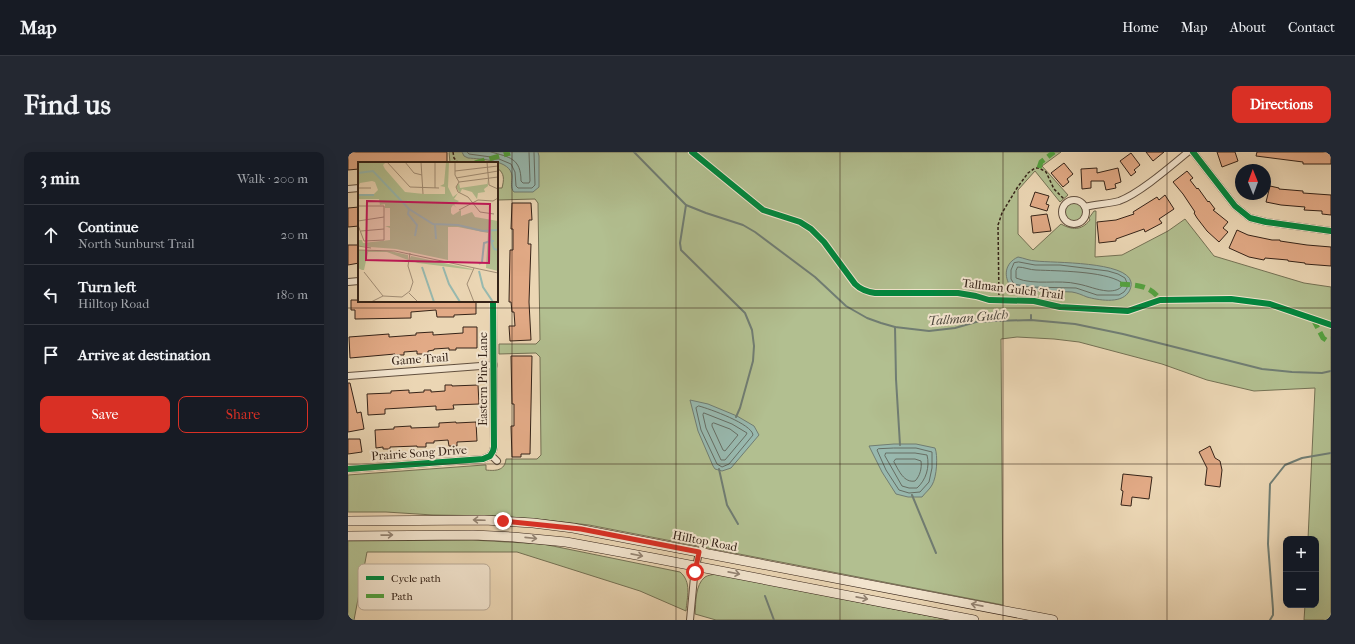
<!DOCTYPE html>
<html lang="en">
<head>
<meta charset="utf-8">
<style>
	:root { --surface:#171b24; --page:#242831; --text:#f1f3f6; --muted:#9ea1a6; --line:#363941; --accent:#d93025 }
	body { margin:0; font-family:"IM FELL French Canon",serif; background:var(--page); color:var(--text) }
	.controls { position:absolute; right:12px; bottom:12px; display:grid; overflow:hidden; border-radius:8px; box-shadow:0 4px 16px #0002 }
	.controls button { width:36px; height:36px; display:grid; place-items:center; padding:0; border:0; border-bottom:1px solid var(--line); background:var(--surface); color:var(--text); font:20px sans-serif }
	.compass { position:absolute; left:887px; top:12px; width:36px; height:36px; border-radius:50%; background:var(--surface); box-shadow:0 4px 16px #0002; rotate:359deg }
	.stop { position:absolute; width:12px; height:12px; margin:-9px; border:3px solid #d93025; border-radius:50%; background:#fff }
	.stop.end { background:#d93025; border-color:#fff; box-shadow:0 1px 4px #0008 }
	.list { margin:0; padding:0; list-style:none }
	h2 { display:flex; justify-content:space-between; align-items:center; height:52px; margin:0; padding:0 16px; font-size:17px }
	h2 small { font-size:13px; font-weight:400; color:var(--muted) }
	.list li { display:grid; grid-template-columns:26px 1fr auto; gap:12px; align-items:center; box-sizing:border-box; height:60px; padding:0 16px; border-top:1px solid var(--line) }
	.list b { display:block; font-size:15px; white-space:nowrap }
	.list p { margin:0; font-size:13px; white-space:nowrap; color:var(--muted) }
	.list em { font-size:13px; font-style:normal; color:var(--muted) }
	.actions { display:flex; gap:8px; padding:12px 16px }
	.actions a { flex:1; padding:9px 0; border:1px solid var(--accent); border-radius:8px; text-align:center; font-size:14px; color:var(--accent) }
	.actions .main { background:var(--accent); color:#fff }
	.icon { flex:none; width:22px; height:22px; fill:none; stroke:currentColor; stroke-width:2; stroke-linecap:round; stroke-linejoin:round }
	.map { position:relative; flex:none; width:983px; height:468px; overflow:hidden; border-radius:8px }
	header { display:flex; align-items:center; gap:24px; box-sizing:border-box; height:56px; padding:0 20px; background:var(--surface); border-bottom:1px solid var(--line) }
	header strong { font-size:19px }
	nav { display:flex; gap:22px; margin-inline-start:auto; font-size:14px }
	.intro { display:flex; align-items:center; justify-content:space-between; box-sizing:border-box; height:96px; padding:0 24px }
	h1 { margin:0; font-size:28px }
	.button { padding:10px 18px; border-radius:8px; background:var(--accent); color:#fff; font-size:14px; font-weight:700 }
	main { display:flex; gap:24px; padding:0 24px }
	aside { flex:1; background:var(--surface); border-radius:8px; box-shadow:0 4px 16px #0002 }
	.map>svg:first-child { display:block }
</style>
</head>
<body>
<header>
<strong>Map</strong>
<nav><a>Home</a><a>Map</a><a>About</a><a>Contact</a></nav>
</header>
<div class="intro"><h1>Find us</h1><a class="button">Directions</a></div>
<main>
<aside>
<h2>3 min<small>Walk · 200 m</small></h2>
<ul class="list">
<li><svg class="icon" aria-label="ahead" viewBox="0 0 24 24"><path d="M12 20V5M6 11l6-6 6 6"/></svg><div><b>Continue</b><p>North Sunburst Trail</p></div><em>20 m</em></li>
<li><svg class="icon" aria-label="left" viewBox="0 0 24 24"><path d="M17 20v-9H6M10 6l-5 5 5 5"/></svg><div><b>Turn left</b><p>Hilltop Road</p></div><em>180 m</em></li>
<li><svg class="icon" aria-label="arrive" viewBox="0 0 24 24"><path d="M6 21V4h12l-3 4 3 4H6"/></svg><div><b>Arrive at destination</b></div></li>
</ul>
<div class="actions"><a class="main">Save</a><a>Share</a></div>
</aside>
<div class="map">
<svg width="983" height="468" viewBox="0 0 983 468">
	<rect width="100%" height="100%" fill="#ebd6b4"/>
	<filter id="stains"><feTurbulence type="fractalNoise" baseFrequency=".005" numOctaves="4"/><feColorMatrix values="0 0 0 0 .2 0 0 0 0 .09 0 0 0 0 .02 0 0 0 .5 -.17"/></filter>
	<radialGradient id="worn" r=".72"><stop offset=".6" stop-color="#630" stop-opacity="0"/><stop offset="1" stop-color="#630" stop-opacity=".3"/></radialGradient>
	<!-- green -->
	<g fill="#b2bf90" stroke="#747154">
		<path d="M101,0h612l-19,14 26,29 -8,7 -25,-31 -17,19v44l15,16 28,-26c11,6 20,7 29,-4l-1,-2 5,-7h2l-1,46 27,-2 46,-24 17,-12 29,37 90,27 27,4v333h-27l1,-15h11v-66h-8l7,-151 -61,3 -47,-11 -45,-16 -83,-22 -25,-3 -37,-2 -16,2 2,266 -414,-80 -43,-5 -51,-4 -62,-1 -47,-3h-38v-37l136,-10h2v5c9,1 19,1 20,-11h31l4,-4 -1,-98 -4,-4 -37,1v-10h37l4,-4 -2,-137 -3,-4 -37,1v-12h4c2,-8 3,-15 -5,-20v-5h-47z"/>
		<circle cx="726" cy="60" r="9"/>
		<path d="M124,388l71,4 137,28c12,10 7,25 6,39l-46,-20 -123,-39h-150l-13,68h-6v-79z"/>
		<path d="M367,422l235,46h-234l-21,-6c1,-12 0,-29 10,-37 3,-2 7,-2 10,-3z"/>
	</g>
	<!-- water -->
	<g fill="#98b9af" stroke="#707d73">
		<path d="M114,0h76l1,4v31l-6,5h-19c-4,-4 -2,-10 -2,-16 -1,-16 -31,-17 -44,-18l-4,-2z"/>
		<path d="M670,105c6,1 12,4 18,4 17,2 91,0 95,21 1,3 -1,9 -3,11 -8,11 -30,7 -41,4 -5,-2 -9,-4 -15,-5 -14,-1 -28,0 -43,-1 -5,0 -12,-3 -18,-4 -8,-11 -6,-24 7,-30z"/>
		<path d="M342,248l18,4 29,12 17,10 5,9 -28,33 -9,3 -7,-2 -2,-3 -15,-35z"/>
		<path d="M546,292h22l19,4c3,7 2,29 -3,37 -2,4 -7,8 -10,12h-14l-12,-3 -14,-22 -13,-26z"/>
	</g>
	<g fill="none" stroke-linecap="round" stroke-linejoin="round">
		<!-- shore -->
		<g stroke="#666e64" stroke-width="1">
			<path d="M119,0l2,2 22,3 4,2h4l12,5 4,8 1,14 2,2h14l3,-3 -1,-33"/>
			<path d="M143,0c18,5 30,6 30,29l2,2h6l1,-2 -1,-29"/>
			<path d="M671,110l16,3h25l48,6 10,3 7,4 2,5v5l-3,4 -5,3h-22l-21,-7 -47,-1 -15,-3 -3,-5v-9l3,-7z"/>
			<path d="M670,115c6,0 12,3 18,3 22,1 67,1 85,12l1,4c-3,4 -8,5 -14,5 -12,-1 -19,-5 -30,-7 -20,-5 -43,2 -62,-6v-7z"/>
			<path d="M351,254c11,3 53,18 54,29l-24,29 -7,3 -5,-3 -16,-34 -5,-22z"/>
			<path d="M356,261l28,11 15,9 -1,2 -21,25h-4l-15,-32 -3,-13z"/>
			<path d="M366,271l16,6 8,6 -13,16 -2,-1 -11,-24v-2z"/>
			<path d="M546,296h22l16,4v16l-3,14 -9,10 -11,1 -10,-3 -13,-20 -9,-20 1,-1z"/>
			<path d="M538,301h29l12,2c3,12 -1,25 -10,33h-8l-7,-2 -17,-30z"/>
			<path d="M548,307h19l6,2c1,7 -1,15 -6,20 -11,2 -16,-10 -21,-19z"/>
		</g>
		<!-- stream -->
		<g stroke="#707d73" stroke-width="2">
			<path d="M286,0l52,53 20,8 37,12 12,7 60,45 31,29 21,12 14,5 14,4 34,4 26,-3 21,-6 18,-1 37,-1 44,4 48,10 139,35 30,3 30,1 9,-2"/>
			<path d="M338,53l-6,38 1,7 64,63 7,17 2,16 -1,15 -13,47 -4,9"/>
			<path d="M683,168v-5"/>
			<path d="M547,175l1,52 4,66"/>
			<path d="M371,317l8,36 11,19"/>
			<path d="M564,343l24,58"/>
			<path d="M417,444l9,24"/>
			<path d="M922,468l3,-5v-6l-5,-65 2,-60 15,-19 17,-7 29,-5"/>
		</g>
	</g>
	<!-- building -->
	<g fill="#e2aa86" stroke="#352318">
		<path d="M0,0h99v10l-88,1v6l-11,1z"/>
		<path d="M798,0h18l-11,9z"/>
		<path d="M869,0h18l3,9 -16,6z"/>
		<path d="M909,0h74v12h-28v-2l-47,-6z"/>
		<path d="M783,1l9,12 -6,5 2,2 -5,4 -11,-15z"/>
		<path d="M716,11l9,11 -6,5 2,3 -6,5 -12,-14z"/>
		<path d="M749,16v5l21,-5 3,14 -6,2 1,4 -10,2 -2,-9h-13v7l-9,1 -1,-20z"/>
		<path d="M839,19l6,7 -3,2 7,9 1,-1 10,14 1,-1 6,8 -2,1 15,12 -5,6 5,4 -9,10 -12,-11 -10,-13 -3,-5 1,-1 -12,-18 -10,-12z"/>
		<path d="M922,34l9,2v1l24,2v2l28,2v20l-9,-1v-3l-18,-1 1,-3 -24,-2 -15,-3z"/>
		<path d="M687,40l14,4 -3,8 3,1 -2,6 -17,-5z"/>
		<path d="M817,43l9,14 -15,10 3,4 -17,9 -1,-3 -28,10v2l-17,2 -2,-21 19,-2 18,-6 -1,-2 24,-15 2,3z"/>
		<path d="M164,51h19l1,17h-3l-1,24h3l-2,58 2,38 -21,1 -1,-15h6l-1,-14h-2l-1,-10h-2l1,-52h3v-21h-2z"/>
		<path d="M11,55v19l-11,1v-19z"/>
		<path d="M699,62l4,17 -18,2 -2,-17z"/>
		<path d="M889,78l11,5 24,5h8v1l27,4 24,2v19l-26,-2v-1l-17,-2v-1l-23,-2 -1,2 -15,-3 -20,-9z"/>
		<path d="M0,93h11v18l-11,2z"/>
		<path d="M3,148l125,1v13l-22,1v2h-17l-1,-7 -25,2v6l-56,1v-9h-4z"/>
		<path d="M115,175h14v21h-21v2h-7v-2l-15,1v1l-6,1v3h-11v-3l-13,1v3h-9v-1l-45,4 -1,-21 40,-3v3l27,-2v-2l17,-1v3l30,-2z"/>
		<path d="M163,204h21l-2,98h-9v3h-9l-1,-31h3v-22h-2z"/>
		<path d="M0,231h2l7,30 4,-1 3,17 -16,3z"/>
		<path d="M97,233h7v1l26,-1 1,19 -26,1 1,4 -18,1v-4l-51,3v5l-17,1 -1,-21 24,-1v-2l18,-1v3l15,-1v-2h7v2l14,-1z"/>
		<path d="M108,270v1l20,-1 1,19 -20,1v4h-8l-1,-6 -14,1v2h-8v4h-9v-1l-27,1v2h-7v-2l-7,1 -1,-18 19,-1v-2l17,-1v2l28,-1v-4z"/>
		<path d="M0,287h12l2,13 -14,2z"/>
		<path d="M862,294l5,12 5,3 2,9 -2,17 -15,-2 2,-17 -8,-16z"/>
		<path d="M775,322l29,3 -3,22 -17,-2 -1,9 -10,-1 2,-14 -2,-1z"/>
	</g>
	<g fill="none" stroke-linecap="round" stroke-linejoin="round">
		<!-- street casing -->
		<g stroke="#62503f" stroke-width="8">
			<g id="street">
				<path d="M845,0l42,54 15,12 16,4 65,9"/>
				<path d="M0,37l11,-1"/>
				<circle cx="726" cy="60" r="12"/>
				<path d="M737,55c11,-3 23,-3 34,-6 20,-7 52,-35 69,-49"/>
				<path d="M0,130l11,-1"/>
				<path d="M0,224l146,-11"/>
				<path d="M143,303l6,6"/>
				<path d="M0,317l135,-10 7,-3 3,-5 1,-4 -1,-146"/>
				<path d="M342,468l4,-43 5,-25"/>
			</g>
		</g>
		<!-- secondary casing -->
		<g stroke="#352318" stroke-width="10">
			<g id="secondary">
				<path d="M0,369l136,-1 49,3 40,5 480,92"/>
				<path d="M0,384l125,-1 40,2 53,5 87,16 321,62"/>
			</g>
		</g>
		<!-- path -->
		<g stroke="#352318" stroke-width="1.5" stroke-dasharray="3 2" stroke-linecap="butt">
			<path d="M105,0l1,6 4,5"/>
			<path d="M651,148l-1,-75 4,-12 15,-25 11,-15 7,-5h4l7,4 8,17 10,10"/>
		</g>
		<!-- street -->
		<use href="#street" stroke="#f2e4ce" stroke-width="6"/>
		<!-- secondary -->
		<use href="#secondary" stroke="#f2e4ce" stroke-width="9"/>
		<!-- quiet -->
		<g stroke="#53a240" stroke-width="5" stroke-dasharray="10 5" stroke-linecap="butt">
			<path d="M127,11l35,-10"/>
			<path d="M691,16l2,-6 13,-10"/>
			<path d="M772,132c16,1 31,1 40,16"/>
			<path d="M965,167l10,19 3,2 5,-1"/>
		</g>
		<!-- cycleway casing -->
		<g stroke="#f2e4ce" stroke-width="8">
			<g id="cycleway">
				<path d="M344,0l71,58 37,12 11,7 13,13 31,42c6,6 12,8 20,9h83l18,3 13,4 45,1 26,6 68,4 32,-11 71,-1 39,5 61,21"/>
				<path d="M845,0l42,54 15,12 16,4 65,9"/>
				<path d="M0,317l135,-10 7,-3 3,-5 1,-4 -1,-146"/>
			</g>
		</g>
		<!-- cycleway -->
		<use href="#cycleway" stroke="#00873e" stroke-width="6"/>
	</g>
	<!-- one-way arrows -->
	<defs><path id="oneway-shaft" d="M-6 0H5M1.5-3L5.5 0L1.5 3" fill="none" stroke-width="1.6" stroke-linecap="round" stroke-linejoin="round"/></defs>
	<g stroke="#948473">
		<use href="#oneway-shaft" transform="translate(131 368) rotate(-178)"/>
		<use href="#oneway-shaft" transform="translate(39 383) rotate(-1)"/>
		<use href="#oneway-shaft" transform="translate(183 386) rotate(6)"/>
		<use href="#oneway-shaft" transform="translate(289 403) rotate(11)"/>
		<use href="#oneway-shaft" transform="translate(386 421) rotate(11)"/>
		<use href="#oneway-shaft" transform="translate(514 446) rotate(11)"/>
		<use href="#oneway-shaft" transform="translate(629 453) rotate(-169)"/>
	</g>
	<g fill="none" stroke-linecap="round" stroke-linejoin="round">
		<!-- route -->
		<path stroke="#d93025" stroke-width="5" d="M155,369l78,8 118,23 -4,20"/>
	</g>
	<!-- grid -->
	<path fill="none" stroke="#352318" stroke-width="1" stroke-opacity="0.55" d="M164,0v468M328,0v468M492,0v468M655,0v468M819,0v468M0,156h983M0,312h983"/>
	<g text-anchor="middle" stroke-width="4" stroke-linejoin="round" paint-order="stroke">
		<!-- street labels -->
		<g font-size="12" fill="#352318" stroke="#f2e4ce">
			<text transform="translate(665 137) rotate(7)" y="4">Tallman Gulch Trail</text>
			<text transform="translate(72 207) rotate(-4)" y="4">Game Trail</text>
			<text transform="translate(135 227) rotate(-90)" y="4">Eastern Pine Lane</text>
			<text transform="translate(71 301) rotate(-4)" y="4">Prairie Song Drive</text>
			<text transform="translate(357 389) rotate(11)" y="4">Hilltop Road</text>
		</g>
		<!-- water labels -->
		<g font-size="13" font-style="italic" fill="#4e483e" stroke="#f2e4ce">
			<text transform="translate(620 165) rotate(-5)" y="5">Tallman Gulch</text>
		</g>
	</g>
	<!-- overview -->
	<g transform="translate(10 10)">
		<rect width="140" height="140" fill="#ebd6b4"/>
		<path d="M0,0h28l-3,3 2,4 20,23 19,2h21v-7l-5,-1 4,-2 2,-22h3l-1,25 5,10 5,-4 -4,6 5,2 -5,4 3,3 -4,-3 -2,3v5l2,2 8,-5v6l11,-4 3,5 23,4v50l-12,-3 2,-35 -30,-6h-10v33l-52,-11 -38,-3v-6h4l1,3 27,-3v-12l-5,-2h5v-18h-5v-4l-5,1 -1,-6h-21l1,-5h15l4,-4 -3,-8 -3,-1 -12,2 -2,4zM129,17l1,7 -4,3 1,3 -7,1 -1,6 -5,-7 -10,-3 -2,4 -4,-6 3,-4 1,5 27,-4zM0,88l32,1 18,4v5l-21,-8h-19l-4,18h-2l-4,-2zM53,94l61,13 1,1 -55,-7 -9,-3z" fill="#b2bf90"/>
		<path fill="none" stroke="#98b9af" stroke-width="2" d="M0,11l15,-2 36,38 24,15 25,1 25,6 15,-1M1,33h15M51,47l-1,5 9,11 -2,11M77,63l1,14M132,69l1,10h3M121,102l3,-2 2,-19 7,-2 3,8 4,1M64,105l12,35M85,105l6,17 11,18M121,109l4,16 10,15"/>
		<path fill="none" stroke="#a28e76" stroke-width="1" d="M29,0l23,25 29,1M47,0l9,11 8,2M63,0l2,32M77,0v26M97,0v13l4,7M129,0l2,23 9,4M97,9l43,-5M98,16l42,-7M101,20l-3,5 2,5 10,5 12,15 14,2M101,20l39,-5M0,26h13M0,44h26M101,48l19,-10 15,1 5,-3M0,59l26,-4M0,63l6,16M3,69l23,-2M26,78v-34M6,79l20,-1M0,84l13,2M0,88l37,1 103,22M6,110l19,24M51,131l9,9M13,140l12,-6 19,1 8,-6 3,-9 -5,-16 2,-13M116,140l-7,-18 7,-16"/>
		<path fill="#c2185b" fill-opacity="0.15" stroke="#c2185b" stroke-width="2" d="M9,39l123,3 -1,59 -123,-3z"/>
		<rect width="140" height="140" fill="none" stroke="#352318" stroke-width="2"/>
	</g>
	<!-- legend -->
	<rect x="10" y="412" width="132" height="46" rx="6" fill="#f2e4ce" stroke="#b9aa97" stroke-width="1"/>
	<rect x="18" y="424" width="18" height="4" fill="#00873e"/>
	<rect x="18" y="442" width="18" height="4" fill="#53a240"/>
	<g font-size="11" fill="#352318">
		<text x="43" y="430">Cycle path</text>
		<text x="43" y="448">Path</text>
	</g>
	<rect width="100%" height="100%" filter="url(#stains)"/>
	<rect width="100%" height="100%" fill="url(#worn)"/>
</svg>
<div class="controls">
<button>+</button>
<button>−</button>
</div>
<svg class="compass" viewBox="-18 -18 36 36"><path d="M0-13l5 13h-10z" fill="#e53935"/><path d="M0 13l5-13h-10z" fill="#9ea1a6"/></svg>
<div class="stop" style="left:347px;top:420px"></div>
<div class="stop end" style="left:155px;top:369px"></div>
</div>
</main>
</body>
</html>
